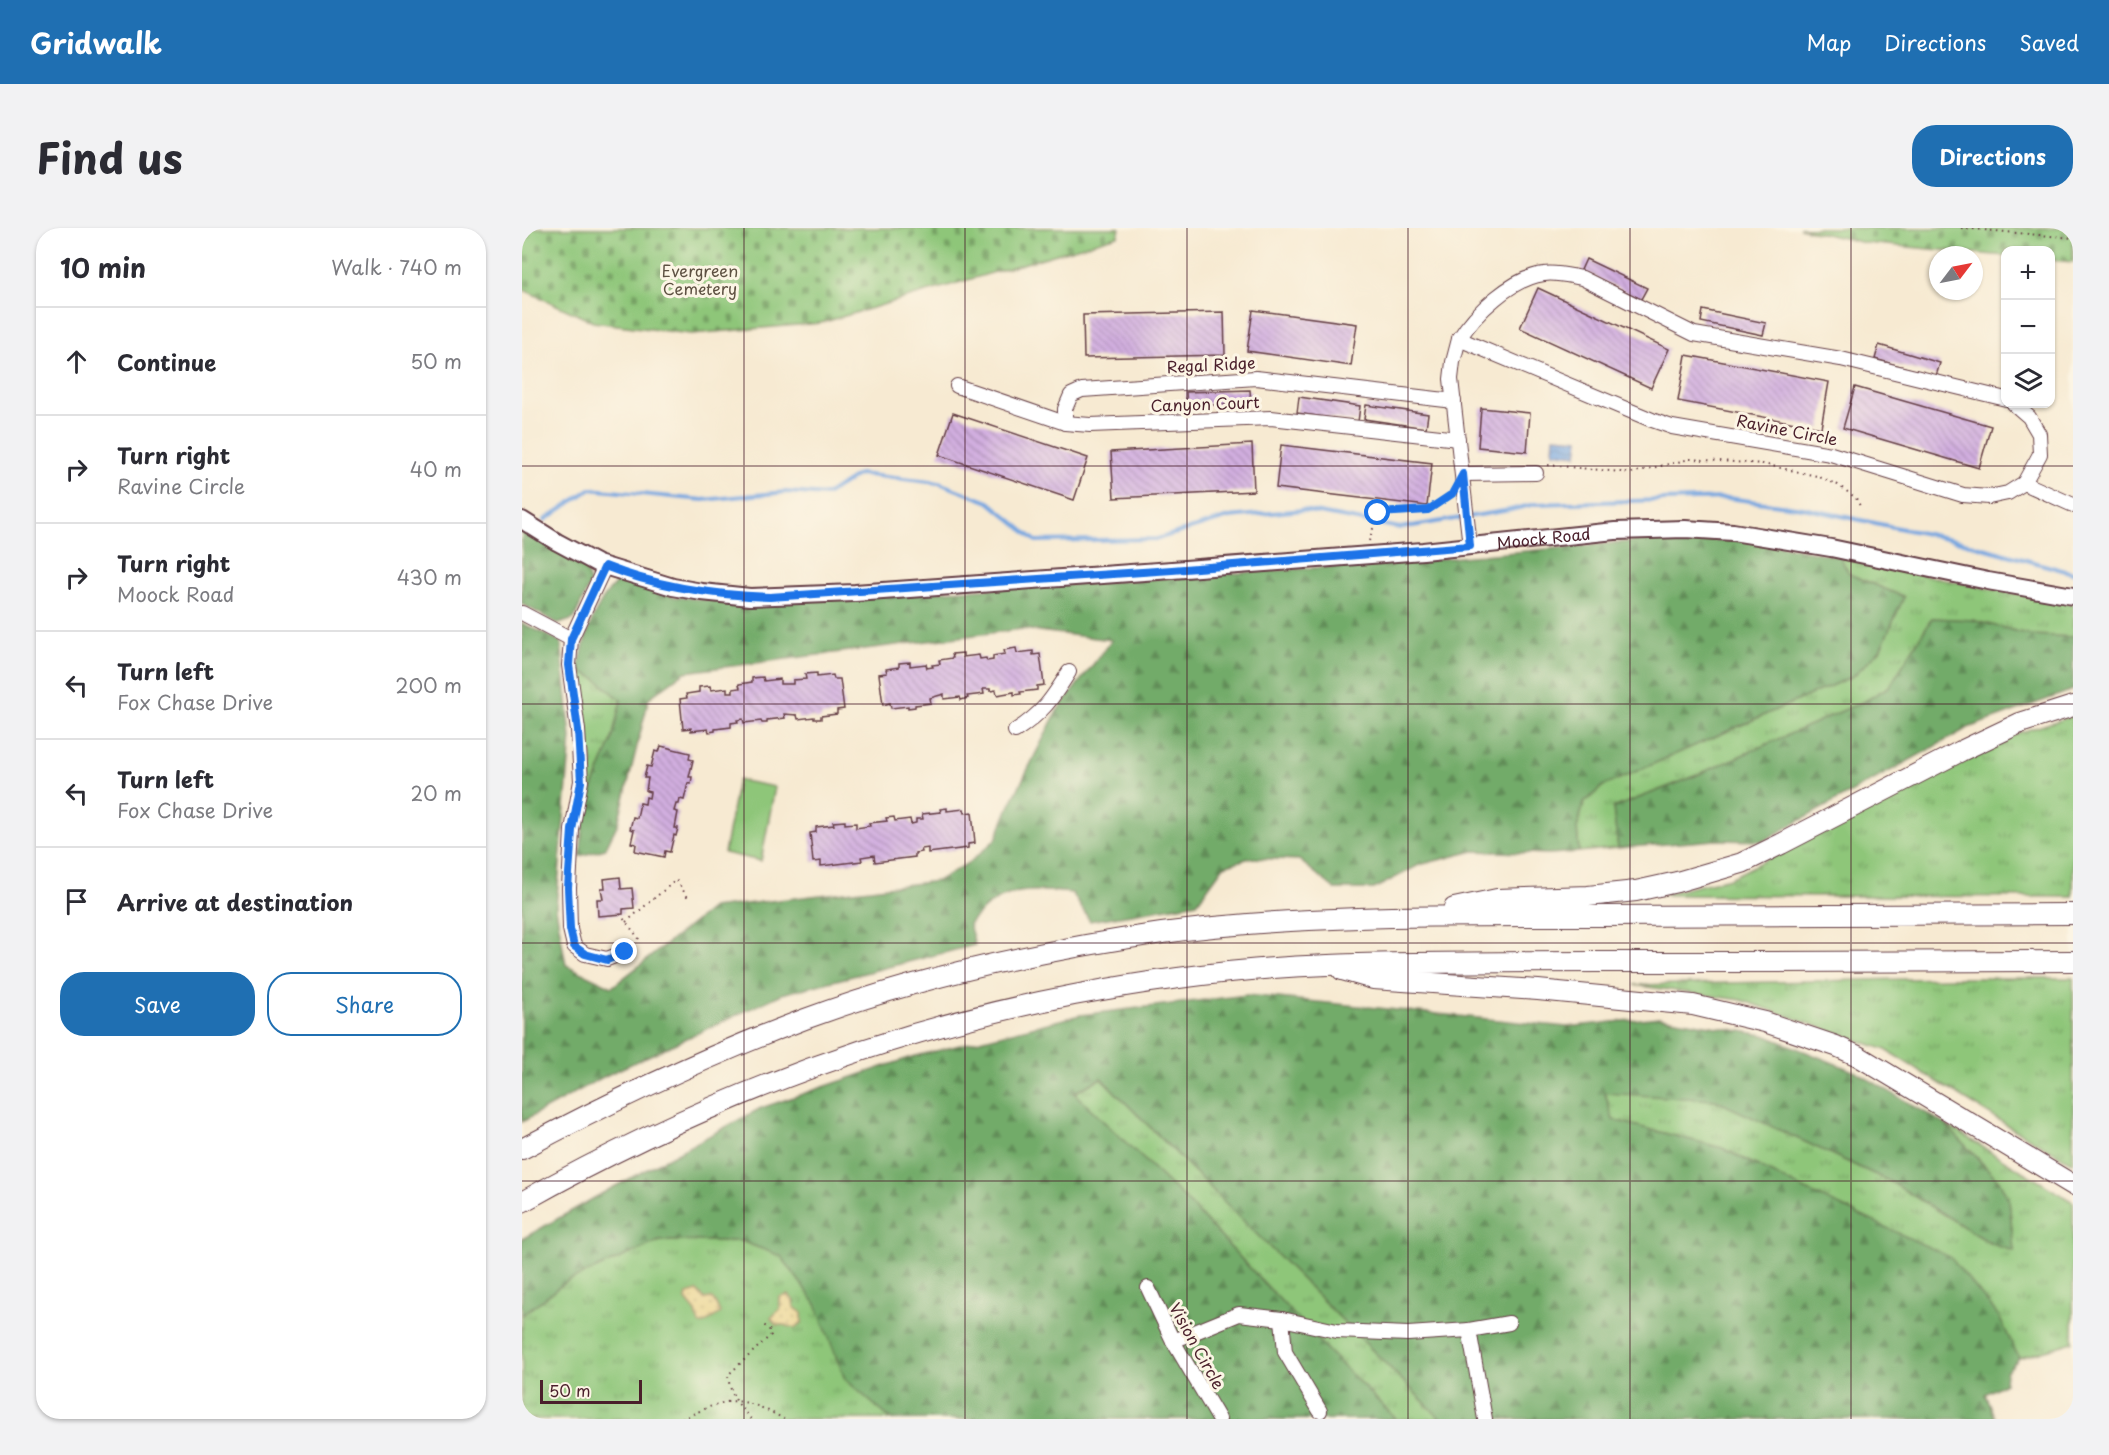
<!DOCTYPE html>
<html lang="en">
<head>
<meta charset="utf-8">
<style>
	:root { --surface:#fff; --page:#f2f2f3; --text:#2b2b33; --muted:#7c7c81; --line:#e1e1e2; --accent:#1f6fb2 }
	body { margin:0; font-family:"Playpen Sans",sans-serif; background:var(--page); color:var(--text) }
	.controls { position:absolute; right:18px; top:18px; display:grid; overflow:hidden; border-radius:12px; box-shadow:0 2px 4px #0004 }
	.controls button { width:54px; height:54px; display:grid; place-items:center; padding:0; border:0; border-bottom:2px solid var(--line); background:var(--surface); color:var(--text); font:30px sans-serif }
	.compass { position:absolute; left:1407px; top:18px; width:54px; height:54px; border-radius:50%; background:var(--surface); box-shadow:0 2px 4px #0004; rotate:58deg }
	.scale { position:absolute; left:18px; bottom:15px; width:102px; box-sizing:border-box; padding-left:6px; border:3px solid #4a1f2b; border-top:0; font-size:16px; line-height:21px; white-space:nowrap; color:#4a1f2b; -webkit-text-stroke:4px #fcf5e5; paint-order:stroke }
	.stop { position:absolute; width:18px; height:18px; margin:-14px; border:4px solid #1a73e8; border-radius:50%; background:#fff }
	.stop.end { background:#1a73e8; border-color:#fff; box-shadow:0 2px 6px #0008 }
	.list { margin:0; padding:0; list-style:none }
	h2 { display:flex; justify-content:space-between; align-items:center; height:78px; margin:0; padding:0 24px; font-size:26px }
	h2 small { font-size:20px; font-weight:400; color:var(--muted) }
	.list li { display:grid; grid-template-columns:39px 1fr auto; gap:18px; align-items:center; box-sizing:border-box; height:108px; padding:0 24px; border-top:2px solid var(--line) }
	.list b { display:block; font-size:22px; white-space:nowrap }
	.list p { margin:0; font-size:20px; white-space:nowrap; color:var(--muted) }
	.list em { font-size:20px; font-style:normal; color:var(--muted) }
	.actions { display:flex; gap:12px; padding:18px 24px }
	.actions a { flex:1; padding:14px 0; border:2px solid var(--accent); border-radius:24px; text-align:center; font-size:21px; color:var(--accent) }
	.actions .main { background:var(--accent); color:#fff }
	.icon { flex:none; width:33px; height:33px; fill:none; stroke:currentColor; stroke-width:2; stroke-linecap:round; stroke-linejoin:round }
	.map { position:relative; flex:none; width:1551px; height:1191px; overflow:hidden; border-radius:24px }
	header { display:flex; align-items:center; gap:36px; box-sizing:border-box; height:84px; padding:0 30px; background:var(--accent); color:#fff }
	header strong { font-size:28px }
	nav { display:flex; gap:33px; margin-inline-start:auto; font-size:21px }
	.intro { display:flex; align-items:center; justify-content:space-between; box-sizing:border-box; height:144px; padding:0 36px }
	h1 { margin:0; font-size:42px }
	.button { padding:15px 27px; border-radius:24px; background:var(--accent); color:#fff; font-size:21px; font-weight:700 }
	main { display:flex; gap:36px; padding:0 36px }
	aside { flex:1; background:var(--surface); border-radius:24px; box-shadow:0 2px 4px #0004 }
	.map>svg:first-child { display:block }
</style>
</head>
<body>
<header>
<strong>Gridwalk</strong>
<nav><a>Map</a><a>Directions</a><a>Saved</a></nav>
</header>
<div class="intro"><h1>Find us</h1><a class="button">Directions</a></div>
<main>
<aside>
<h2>10 min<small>Walk · 740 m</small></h2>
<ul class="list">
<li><svg class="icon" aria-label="ahead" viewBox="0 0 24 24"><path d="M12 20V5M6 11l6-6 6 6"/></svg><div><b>Continue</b></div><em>50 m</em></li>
<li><svg class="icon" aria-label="right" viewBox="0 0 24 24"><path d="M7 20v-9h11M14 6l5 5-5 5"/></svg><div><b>Turn right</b><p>Ravine Circle</p></div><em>40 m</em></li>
<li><svg class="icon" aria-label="right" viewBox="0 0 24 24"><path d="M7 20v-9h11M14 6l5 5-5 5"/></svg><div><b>Turn right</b><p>Moock Road</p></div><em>430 m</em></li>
<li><svg class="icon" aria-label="left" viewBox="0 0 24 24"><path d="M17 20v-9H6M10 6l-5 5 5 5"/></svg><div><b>Turn left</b><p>Fox Chase Drive</p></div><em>200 m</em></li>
<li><svg class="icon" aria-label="left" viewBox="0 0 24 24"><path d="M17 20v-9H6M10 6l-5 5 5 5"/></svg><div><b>Turn left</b><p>Fox Chase Drive</p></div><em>20 m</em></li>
<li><svg class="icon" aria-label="arrive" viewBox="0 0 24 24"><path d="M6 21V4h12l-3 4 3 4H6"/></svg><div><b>Arrive at destination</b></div></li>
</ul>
<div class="actions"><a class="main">Save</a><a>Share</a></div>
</aside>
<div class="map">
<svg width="1551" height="1191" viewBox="0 0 1551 1191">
	<defs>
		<pattern id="grass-tufts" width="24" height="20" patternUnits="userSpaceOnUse" patternTransform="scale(1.5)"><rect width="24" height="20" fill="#8ec679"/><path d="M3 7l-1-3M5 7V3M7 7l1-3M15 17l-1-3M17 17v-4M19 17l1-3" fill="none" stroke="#76a063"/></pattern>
		<pattern id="forest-firs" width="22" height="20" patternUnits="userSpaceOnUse" patternTransform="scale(1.5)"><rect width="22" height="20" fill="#72ab69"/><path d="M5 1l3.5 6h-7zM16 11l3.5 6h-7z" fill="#608b57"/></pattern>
		<pattern id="sand-dots" width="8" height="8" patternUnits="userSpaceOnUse" patternTransform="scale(1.5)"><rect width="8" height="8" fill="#eeda9e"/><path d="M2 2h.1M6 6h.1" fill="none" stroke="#cebb88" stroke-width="1.8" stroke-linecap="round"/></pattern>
		<pattern id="cemetery-stones" width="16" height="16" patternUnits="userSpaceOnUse" patternTransform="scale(1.5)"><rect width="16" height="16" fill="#8ec679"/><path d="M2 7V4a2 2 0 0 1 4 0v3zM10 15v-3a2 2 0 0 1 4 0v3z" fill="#76a063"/></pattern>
		<pattern id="water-waves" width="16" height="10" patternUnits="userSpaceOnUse" patternTransform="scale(1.5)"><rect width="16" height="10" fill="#76a6e0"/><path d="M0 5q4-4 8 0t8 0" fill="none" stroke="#6387b6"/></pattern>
		<pattern id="building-back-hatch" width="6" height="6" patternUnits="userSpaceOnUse" patternTransform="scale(1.5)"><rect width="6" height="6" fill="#d2afe0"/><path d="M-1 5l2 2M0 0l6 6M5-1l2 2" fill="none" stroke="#ac8eb6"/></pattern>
	</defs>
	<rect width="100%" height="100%" fill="#fcf5e5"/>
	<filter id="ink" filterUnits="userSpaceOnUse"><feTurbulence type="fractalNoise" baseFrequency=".0167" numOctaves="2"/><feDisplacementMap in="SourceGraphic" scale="12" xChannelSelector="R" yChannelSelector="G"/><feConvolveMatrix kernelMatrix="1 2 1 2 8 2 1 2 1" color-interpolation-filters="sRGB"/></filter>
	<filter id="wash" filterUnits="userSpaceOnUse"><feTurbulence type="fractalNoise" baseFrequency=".008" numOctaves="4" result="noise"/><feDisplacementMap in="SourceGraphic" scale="24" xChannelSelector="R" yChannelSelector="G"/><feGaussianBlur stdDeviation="1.35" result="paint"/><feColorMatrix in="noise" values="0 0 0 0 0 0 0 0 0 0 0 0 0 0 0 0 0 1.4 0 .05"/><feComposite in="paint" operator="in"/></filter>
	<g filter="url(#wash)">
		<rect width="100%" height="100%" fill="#f7ead2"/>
		<!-- grass -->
		<g fill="url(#grass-tufts)" stroke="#6c7252" stroke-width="1.5">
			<path d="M1318,329l140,30 93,17v33l-42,-2 -59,-15 -40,-2 -42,68 -23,14 -179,79 -75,29 5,40 -39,4 -2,-24 7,-25 19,-17 250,-110 27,-26 24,-53 -55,-23z"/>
			<path d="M56,442l17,8 26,22 -9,40 -27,67 7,-44z"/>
			<path d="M1551,488v181l-413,-2 70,-17 288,-145z"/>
			<path d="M1428,750h123v185l-58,-33 -129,-80 -145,-50 -107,-15z"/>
			<path d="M579,850l340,341h-45l-68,-68 -143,-152 -111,-106z"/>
			<path d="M1083,864l110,8 176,82 101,62 22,7 -5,-51 -10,-19 -54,-57 128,78v140l-54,16 -21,-43 -205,-131 -71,-36 -109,-28z"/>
			<path d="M137,1013h82l40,15 35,48 29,75 41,36 7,4h-371v-104l44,-33z"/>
		</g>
		<!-- forest -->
		<g fill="url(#forest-firs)" stroke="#5e654a" stroke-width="1.5">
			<path d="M0,300l63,38 5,17 -16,36 -15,5 -37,-20z"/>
			<path d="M1137,311l99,2 82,16 9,17 55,23 -24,53 -27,26 -250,110 -19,17 -7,25 2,24 -30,2 -75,-3 -55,14 -45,24h-39l-36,-29 -49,-2 -26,8 -27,37 -107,18 -18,-28c-45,-4 -72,-7 -103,31l6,21 -193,49 -177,82 -83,46v-499l39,19 10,96 -15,170 10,57 46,22 100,-79 225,-27 33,-19 26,-23 13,-32 48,-96 55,-71 -90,-11 -337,43 -36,26 -31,125 -13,26 -25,7 5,-49 27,-67 9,-40 -26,-22 -17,-8c7,-32 15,-66 40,-89h11l46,16 61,5 325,-17 355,-24z"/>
			<path d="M1410,390l40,2 59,15 42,2v53l-105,38 -205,113 -47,-1 -98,8 -5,-40 75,-29 179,-79 23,-14z"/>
			<path d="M725,767l320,32 92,-10 105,18 92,37 89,52 54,57 10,19 5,51 -22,-7 -101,-62 -176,-82 -110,-7 8,27 109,28 71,36 157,73 48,58 21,43 -13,14 -1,11 -20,11 10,25h-554l-340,-341 -27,15 111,106 143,152 68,68h-503l-7,-4 -41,-36 -29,-75 -35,-48 -40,-15h-82l-93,41 -44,33v-76l88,-50 151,-81 151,-51 168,-42z"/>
		</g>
		<!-- sand -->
		<g fill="url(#sand-dots)" stroke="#9c7c64" stroke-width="1.5">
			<path d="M175,1063l7,8 7,-1 5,6 4,9 -16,11h-5l-3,-12 -10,-12 1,-6z"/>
			<path d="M267,1067l4,5 1,7 8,6v10l-8,5 -9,-3h-9l-5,-7 9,-9v-12z"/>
		</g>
		<!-- cemetery -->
		<g fill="url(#cemetery-stones)" stroke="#6c7252" stroke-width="1.5">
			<path d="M0,0h598l-2,8 -297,87 -130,11 -98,-12 -71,-33z"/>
			<path d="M1277,0h274v34l-22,-2 -1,-10h-44l-1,6 -140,-13z"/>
		</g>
		<!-- garden -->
		<path fill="#8ec679" stroke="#6c7252" stroke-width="1.5" d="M216,552l37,7 -14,74 -37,-8z"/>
		<!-- water -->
		<path fill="url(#water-waves)" stroke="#606286" stroke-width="1.5" d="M1032,209l25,2 -2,16 -24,-3z"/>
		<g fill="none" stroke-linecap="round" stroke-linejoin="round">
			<!-- stream -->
			<path stroke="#76a6e0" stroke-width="4" d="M23,292l45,-31 113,11 83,-8 40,3 33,-21 80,9 50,19 47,39 121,-2 72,-22 74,-7 97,18 110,-18 25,-6 193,-6 75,10 148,31 122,34"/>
		</g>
		<g id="blocks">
			<!-- building -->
			<g fill="url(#building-back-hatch)">
				<path d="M1064,31l61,29 -6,11 -60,-29z"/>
				<path d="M1016,60l131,61 -18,39 -131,-60z"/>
				<path d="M731,82l104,14 -6,42 -104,-15z"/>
				<path d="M1181,82l63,13 -3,12 -62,-13z"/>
				<path d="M702,84l1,43 -141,3 -1,-43z"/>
				<path d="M1357,117l61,18 -4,13 -61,-17z"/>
				<path d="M1164,127l143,27 -8,46 -143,-27z"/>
				<path d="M1333,159l136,39 -12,42 -136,-40z"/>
				<path d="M728,162l1,13 -64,3 -1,-14z"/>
				<path d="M777,169l61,9 -2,16 -61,-9z"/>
				<path d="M844,177l62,9 -2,14 -62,-9z"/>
				<path d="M959,180l49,5 -3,39 -49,-5z"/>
				<path d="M431,185l135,45 -14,42 -135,-45z"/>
				<path d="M730,216l2,47 -140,7 -3,-46z"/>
				<path d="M759,217l151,18 -5,43 -151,-18z"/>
				<path d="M494,420l1,5 16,-2v4l7,-1 4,31 -7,1v4l-17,2 1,2 -7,1v-3l-17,3 -1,-5 -6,1v-2h-7l1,5 -17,2 1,2 -7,2 -1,-3 -16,2v-5l-14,4 1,5 -16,2v2l-7,1v-2l-17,2 -1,-5 -7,2 -4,-31 8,-1 -1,-4 13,-2v-4l11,-1v4l16,-2 1,4 6,-1 -1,-2 8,-1 -1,-4 14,-2 -1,-4 11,-1v4l16,-2 1,4 6,-1 1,3 6,-1v-4l12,-2 -1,-4z"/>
				<path d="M295,445v4l16,-2 1,4h6l4,30 -7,1v4l-16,2v3h-7v-2l-16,2 -1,-4 -13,-1 1,4 -18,2v3h-5l-1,-2 -17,2 -1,-4 -6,1 1,2 -7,1v4l-16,2v2l-6,1 -1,-3 -17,2v-3l-8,1 -3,-30 7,-1 -1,-4 13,-2v-5l11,-1 1,4 16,-2v4h6v-3l7,-1 -1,-4 13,-2v-4l11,-1 1,4 16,-2v5h13v-4l13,-1 -1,-5z"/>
				<path d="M139,518l29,7 -1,6 4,1 -4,17h3l-1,7 -3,-1 -4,17 -4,-1 -1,5h-3l-2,7 4,1 -3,16h3l-2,8 -2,-1 -4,17 -5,-1 -1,6 -29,-6 1,-7 -5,-1 3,-13 -4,-1 3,-12 4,1 3,-15 5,1 1,-7 3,1 1,-6 -4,-1 2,-13h-4l3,-12 4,1 4,-16 4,1z"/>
				<path d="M425,580v3l17,-2 1,4 7,-1 3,31 -7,1v4l-40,5v-5l-7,1 1,3 -7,1v4l-40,5 -1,-7 -13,2 1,4 -41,5v-5l-8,1 -3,-29 6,-1v-5l18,-2 -1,-3 12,-1v3l11,-1v5l14,-2 -1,-3 18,-2 -1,-3 8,-1 1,4 15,-2 1,5 5,-1v-4h7l-1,-5 19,-2 -1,-3z"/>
				<path d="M98,649l1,12 11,-1 2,20 -11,1v5l-25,2 -1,-17h6l-2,-11h4l-1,-9z"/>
			</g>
		</g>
	</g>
	<g filter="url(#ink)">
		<use href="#blocks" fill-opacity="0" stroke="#643d44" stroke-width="1.5"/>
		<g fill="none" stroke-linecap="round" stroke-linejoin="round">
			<!-- minor casing -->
			<g stroke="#643d44" stroke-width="16">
				<g id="minor">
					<path d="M937,111l-6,23 -2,17 19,167"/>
					<path d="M435,158l108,37 25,2 181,-7 187,21"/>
					<path d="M1484,171l-165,-40 -147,-25 -112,-56c-12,-2 -26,-6 -38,-4 -32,4 -69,39 -85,65l193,81 20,7 159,27 132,41 26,2 19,-4 16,-10 16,-29 -1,-20 -10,-17 -15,-13"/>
					<path d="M543,195v-14l6,-14 11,-5 174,-12 198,23"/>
					<path d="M941,246l73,-1"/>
					<path d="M1502,255l49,22"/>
					<path d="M83,338l-34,73 -2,26 9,65 3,51 -9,49 -3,58 1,41 4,17 11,8 22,5 18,-7"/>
					<path d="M0,385l49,26"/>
					<path d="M493,503c28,-18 37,-32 54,-59"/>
					<path d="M626,1060l25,53 46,78"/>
					<path d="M760,1091l3,33 35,59"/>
					<path d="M947,1102l40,-7"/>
					<path d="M651,1113l66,-27 43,5 55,12 71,3 61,-4 16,89"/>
				</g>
			</g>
			<!-- major casing -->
			<g stroke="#643d44" stroke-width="20">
				<g id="major">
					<path id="s1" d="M0,292l35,22 41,22 75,23 29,5 48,5 105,-4 317,-23 251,-19 192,-20 70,-2 48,3 98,16 157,33 85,15"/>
				</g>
			</g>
			<!-- highway casing -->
			<g stroke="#643d44" stroke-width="22">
				<g id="highway">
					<path d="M932,680l43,-9 91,-3 48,-5 41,-9 65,-19 39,-19 180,-93 59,-28 53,-17"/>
					<path d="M820,742l31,9 165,11 155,15 72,17 71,24 22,10 215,129"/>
					<path d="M0,921c92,-49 185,-93 283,-130 114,-42 237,-69 357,-86 142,-19 288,-17 431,-17 160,-1 320,-1 480,-2"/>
					<path d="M0,974c172,-97 358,-170 552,-207 84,-16 170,-27 254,-30 91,-3 182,-3 273,-3 157,0 315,0 472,-1"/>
				</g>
			</g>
			<!-- path -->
			<g stroke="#643d44" stroke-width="2" stroke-dasharray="1.5 4.5" stroke-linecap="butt">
				<path d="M1439,0l112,10"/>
				<path d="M1026,237l83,8 59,-14 73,5 54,12 21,9 18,13 4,8"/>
				<path d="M847,313l9,-28 50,-3 24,-15"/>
				<path d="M98,686l20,26"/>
				<path d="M104,694l50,-42 13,19"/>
				<path d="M160,1191c46,-21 55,-26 102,0"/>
				<path d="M229,1191c-13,-14 -21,-24 -23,-44l43,-40 -2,-6 -8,-6"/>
			</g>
			<!-- minor -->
			<use href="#minor" stroke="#fff" stroke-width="14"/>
			<!-- major -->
			<use href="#major" stroke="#fff" stroke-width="16"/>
			<!-- highway -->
			<use href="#highway" stroke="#fff" stroke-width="20"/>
		</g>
	</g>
	<g fill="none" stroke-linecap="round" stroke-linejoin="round" filter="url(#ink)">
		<!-- route -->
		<path stroke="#1a73e8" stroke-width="8" d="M103,724l-18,8 -22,-6 -11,-8 -4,-17 -2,-41 4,-58 9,-48 -3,-52 -9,-65 2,-26 34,-73c52,21 109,29 165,31l402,-27 298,-24 -7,-72 -11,20 -24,16 -50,3"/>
	</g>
	<!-- grid -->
	<path fill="none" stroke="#4a1f2b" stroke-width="1.5" stroke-opacity="0.55" d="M222,0v1191M443,0v1191M665,0v1191M886,0v1191M1108,0v1191M1329,0v1191M0,238h1551M0,476h1551M0,715h1551M0,953h1551"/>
	<g text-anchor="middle" stroke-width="6" stroke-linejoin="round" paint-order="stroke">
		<!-- park labels -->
		<g font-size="16" fill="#5e5142" stroke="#fcf5e5">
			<text x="178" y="49">Evergreen<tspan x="178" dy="18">Cemetery</tspan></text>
		</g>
		<!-- street labels -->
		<g font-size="16" fill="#4a1f2b" stroke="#fcf5e5">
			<text transform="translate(689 137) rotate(-3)" y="6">Regal Ridge</text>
			<text transform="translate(683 176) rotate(-2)" y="6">Canyon Court</text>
			<text transform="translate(1265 202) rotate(11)" y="6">Ravine Circle</text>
			<text dy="6" stroke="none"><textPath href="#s1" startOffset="1040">Moock Road</textPath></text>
			<text transform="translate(675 1118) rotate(61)" y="6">Vision Circle</text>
		</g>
	</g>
</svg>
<div class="controls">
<button>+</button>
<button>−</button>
<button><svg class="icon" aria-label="layers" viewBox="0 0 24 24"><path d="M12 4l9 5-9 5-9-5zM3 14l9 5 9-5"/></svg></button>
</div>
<svg class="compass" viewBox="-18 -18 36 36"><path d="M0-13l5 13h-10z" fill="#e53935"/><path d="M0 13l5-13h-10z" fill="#7c7c81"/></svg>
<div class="scale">50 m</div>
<div class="stop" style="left:856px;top:285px"></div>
<div class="stop end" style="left:103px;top:724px"></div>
</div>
</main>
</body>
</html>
